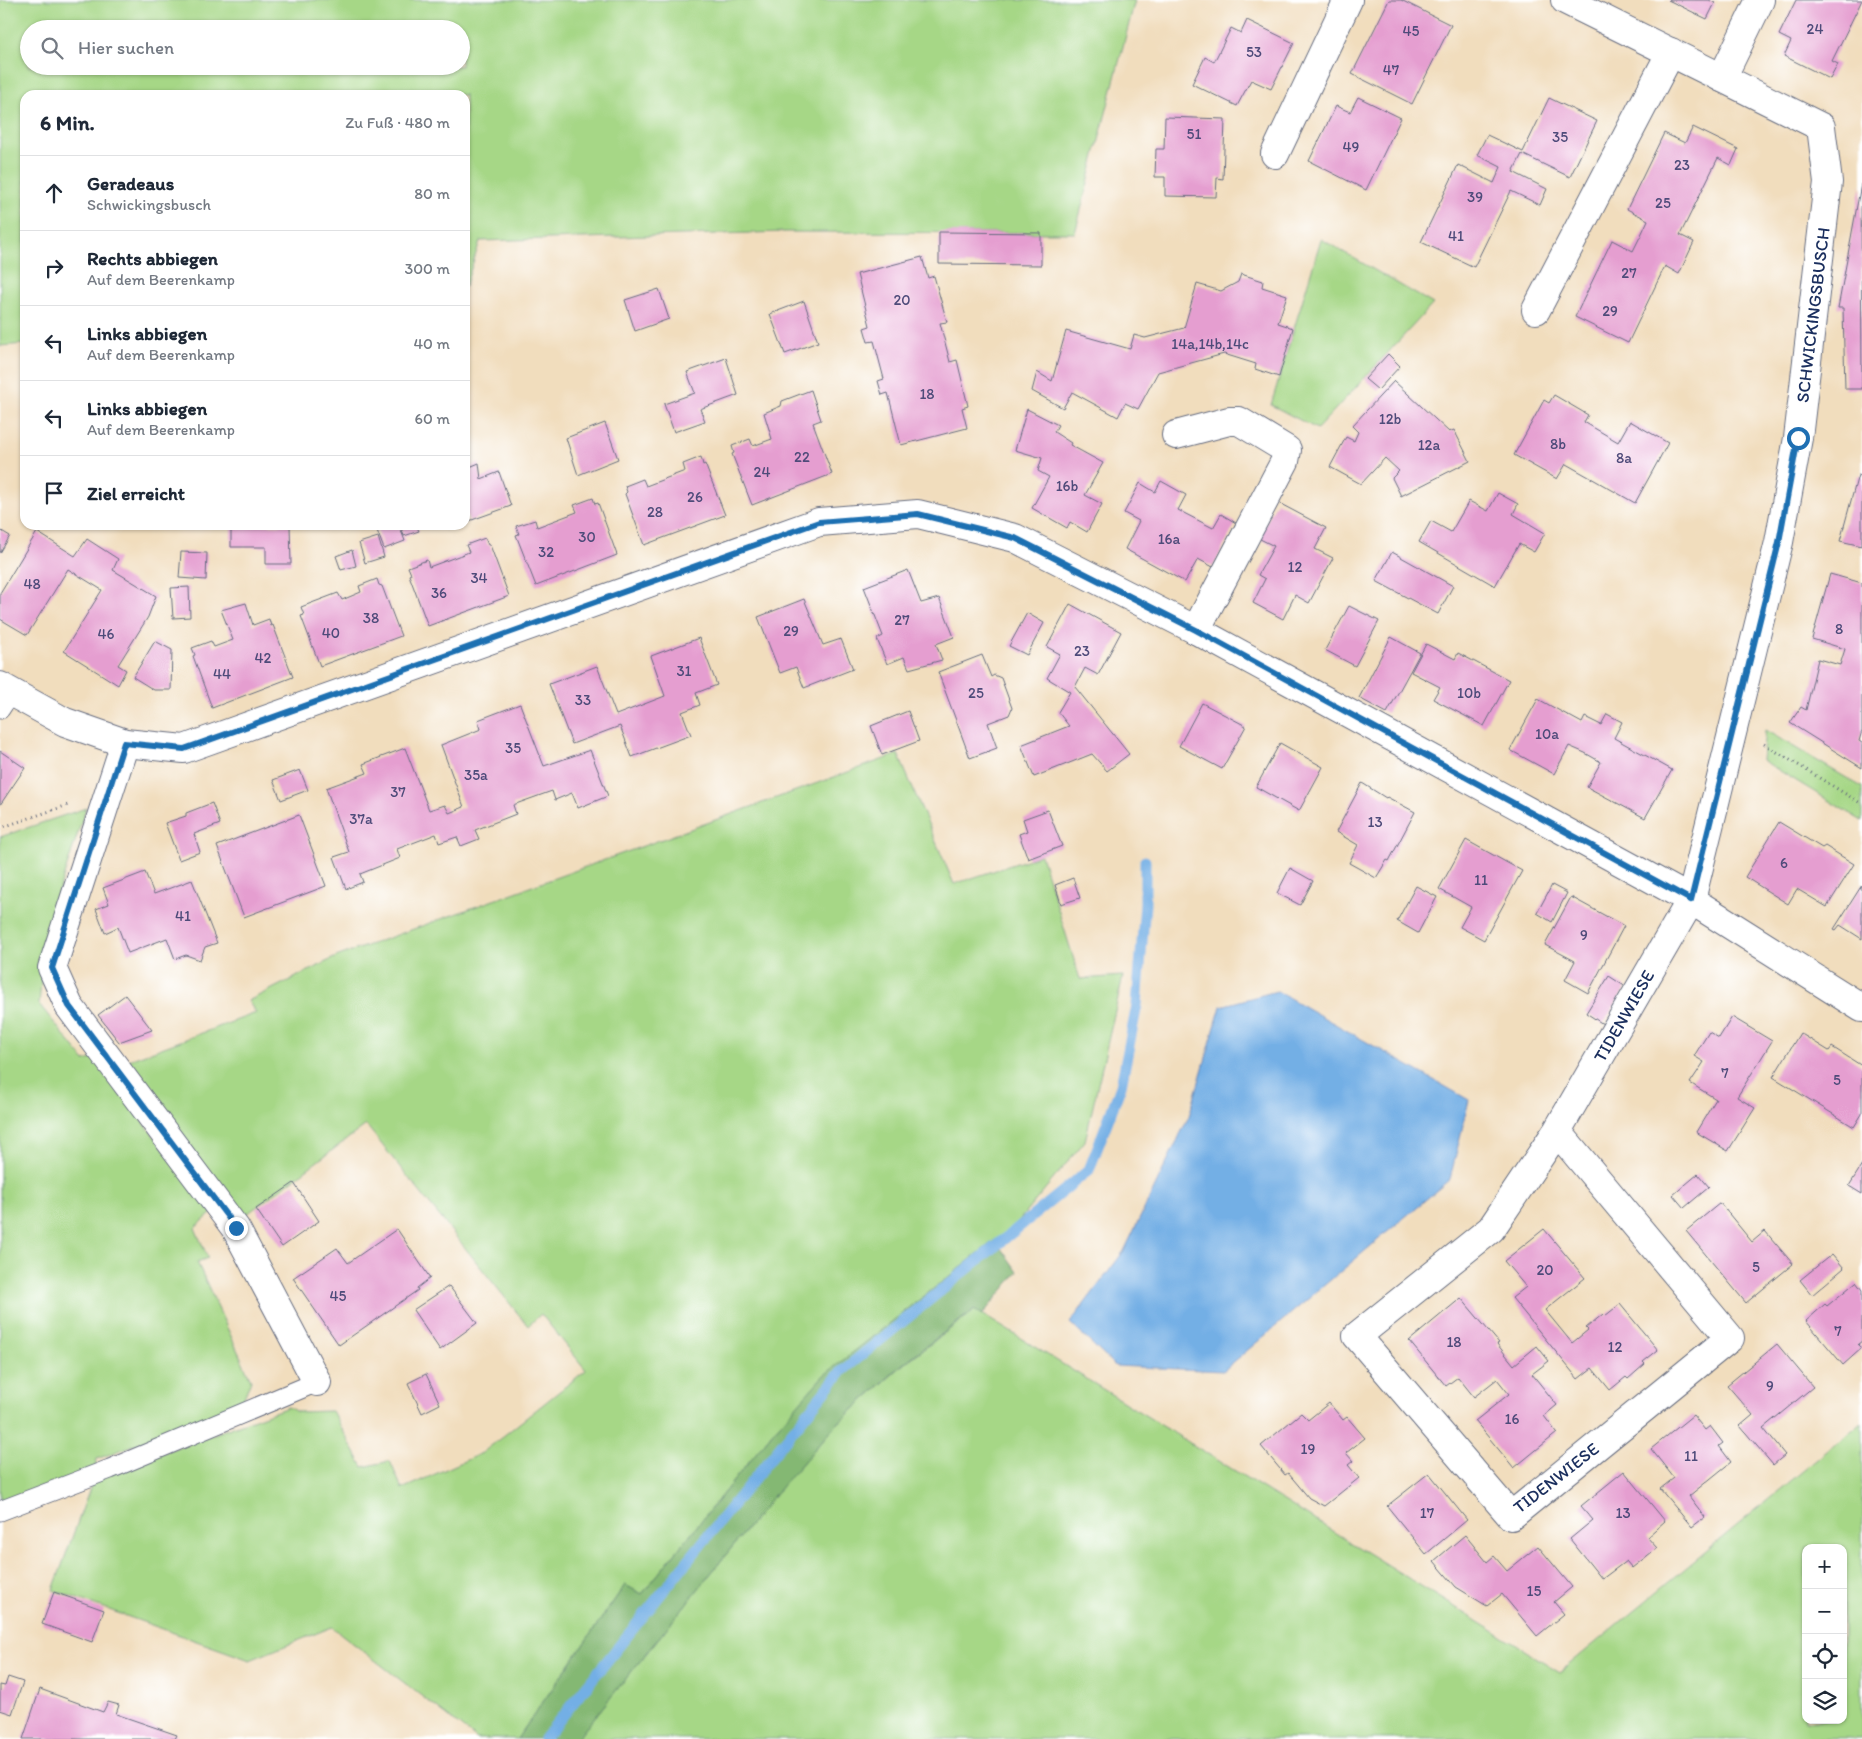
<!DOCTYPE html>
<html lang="de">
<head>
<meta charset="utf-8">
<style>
	:root { --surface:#fff; --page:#f6f6f7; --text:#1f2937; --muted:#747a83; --line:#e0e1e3 }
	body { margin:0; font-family:Itim,sans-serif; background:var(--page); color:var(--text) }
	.controls { position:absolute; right:15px; bottom:15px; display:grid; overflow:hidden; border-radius:10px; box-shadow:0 1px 4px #0004 }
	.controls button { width:45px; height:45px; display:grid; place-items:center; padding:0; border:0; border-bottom:1px solid var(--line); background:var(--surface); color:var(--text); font:25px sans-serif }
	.stop { position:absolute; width:15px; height:15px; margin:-11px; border:4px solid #1f6fb2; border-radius:50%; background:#fff }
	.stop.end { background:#1f6fb2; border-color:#fff; box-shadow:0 1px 5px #0008 }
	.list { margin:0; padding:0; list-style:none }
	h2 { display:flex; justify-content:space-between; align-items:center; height:65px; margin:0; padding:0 20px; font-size:21px }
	h2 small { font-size:16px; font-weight:400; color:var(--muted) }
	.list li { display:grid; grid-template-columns:32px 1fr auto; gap:15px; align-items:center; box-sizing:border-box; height:75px; padding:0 20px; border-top:1px solid var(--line) }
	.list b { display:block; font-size:19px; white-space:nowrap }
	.list p { margin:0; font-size:16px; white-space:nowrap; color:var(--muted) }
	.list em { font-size:16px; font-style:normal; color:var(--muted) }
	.icon { flex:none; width:28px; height:28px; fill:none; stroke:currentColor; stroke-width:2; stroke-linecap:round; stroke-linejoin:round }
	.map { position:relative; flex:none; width:1862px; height:1739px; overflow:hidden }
	.search { position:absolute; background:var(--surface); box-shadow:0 1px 4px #0004; left:20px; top:20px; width:450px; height:55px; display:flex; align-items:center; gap:12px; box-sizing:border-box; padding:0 18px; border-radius:28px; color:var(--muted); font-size:19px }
	.panel { position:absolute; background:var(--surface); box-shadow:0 1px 4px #0004; left:20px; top:90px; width:450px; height:440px; border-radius:15px }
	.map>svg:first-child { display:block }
</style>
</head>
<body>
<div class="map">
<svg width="1862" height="1739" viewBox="0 0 1862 1739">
	<rect width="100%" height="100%" fill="#fff"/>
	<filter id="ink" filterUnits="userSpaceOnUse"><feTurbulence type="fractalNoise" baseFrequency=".02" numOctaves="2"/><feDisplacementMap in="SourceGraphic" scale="10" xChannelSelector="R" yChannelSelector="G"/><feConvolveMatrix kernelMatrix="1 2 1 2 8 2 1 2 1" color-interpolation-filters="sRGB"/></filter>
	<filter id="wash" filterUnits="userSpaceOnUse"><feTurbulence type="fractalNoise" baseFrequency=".0096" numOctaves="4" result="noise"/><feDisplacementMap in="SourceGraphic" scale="20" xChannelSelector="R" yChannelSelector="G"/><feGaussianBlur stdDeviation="1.12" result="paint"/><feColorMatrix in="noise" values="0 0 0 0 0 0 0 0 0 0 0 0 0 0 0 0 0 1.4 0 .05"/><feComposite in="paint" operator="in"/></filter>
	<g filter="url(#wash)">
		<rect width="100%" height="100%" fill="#f1ddbd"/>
		<!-- green -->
		<g fill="#a6d786" stroke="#608372" fill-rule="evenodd">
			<path d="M0,0h1135l-60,233 -289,-1 -306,9 -15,46v-192h-440v249l-25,2zM29,29h432v37h-432z"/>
			<path d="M1321,239l112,65 -116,125 -46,-24z"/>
			<path d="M1765,730l97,57v34l-100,-61z"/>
			<path d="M898,754l56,130 87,-29 39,124 43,-3 -38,165 -69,83 -193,153 -50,55 -131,162 -17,-9 -108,154h-40l-145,-112 -82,33 -197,-70 40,-110 -93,39v-682l86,-29 -40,122 -7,74 46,57 10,-3 117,155 -17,15 13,30 -11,4 54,118 -10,25 -144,54 -4,19 195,-71 9,5 35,-1 31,56 27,-6 12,28 80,-36 104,-83 -45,-56 -13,12 -162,-201 -123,92 -122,-154 135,-50 -8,-12 88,-44z"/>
			<path d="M975,1310l585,362 302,-250v317h-1285l198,-245 60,-68 70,-63zM1806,1548h37v172h-37z"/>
		</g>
		<!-- forest -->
		<path fill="#84b873" stroke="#507468" d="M995,1240l23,32 -36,43 -8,-5 -70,53 -69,63 -60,68 -198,245h-60l108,-154 17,9 131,-162 50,-56z"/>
		<!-- water -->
		<path fill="#73afe5" stroke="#476fa2" d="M1277,991l192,109 -19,79 -227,192 -108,-5 -45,-43 54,-72 65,-135 32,-110z"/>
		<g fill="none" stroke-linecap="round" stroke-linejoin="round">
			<!-- stream -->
			<path stroke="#73afe5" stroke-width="11" d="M544,1739l234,-290 63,-77 248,-202 32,-84 16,-81 8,-101v-43"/>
		</g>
		<g id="blocks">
			<!-- building -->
			<g fill="#e59ed0">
				<path d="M1389,0h12l50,25 -39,79 -60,-30z"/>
				<path d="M1668,0h41l6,3 -8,16z"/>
				<path d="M1796,0h66l-30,61 6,3 -8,15 -46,-23 7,-15 -12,-6z"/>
				<path d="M1247,20l47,23 -23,46 -20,-9 -14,26 -45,-22 13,-27 9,5 17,-34 10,5z"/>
				<path d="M1358,97l43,21 -35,72 -57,-29 27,-55 14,6z"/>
				<path d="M1549,98l48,23 -27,56 -48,-23 -9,18 34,17 -7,16 -29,-14 -37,76 -53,-25 37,-77 36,18 7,-16 -24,-12 10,-20 36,17z"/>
				<path d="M1165,117l60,2 -2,60 -6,-1 -1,19 -51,-1v-19h-10l1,-28h8z"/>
				<path d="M1693,127l45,22 -7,16 -13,-7 -38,77 14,7 -15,32 -14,-8 -37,77 -53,-26 37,-77 21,11 8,-16 7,-15 -21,-11 37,-76 21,10z"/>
				<path d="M1861,184l1,205h-17l-2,-81h-5z"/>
				<path d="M939,232l102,1v32l-102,-1z"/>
				<path d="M922,257l6,21 6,-2 13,46 -7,1 10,39 7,-2 11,46 -6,2 5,20 -66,17 -13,-52 -6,2 -4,-14 6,-2 -10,-38 -6,1 -4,-14 6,-2 -13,-52z"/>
				<path d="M1241,274l22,7 -1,6 25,8 -9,28 15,5 -14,49 -24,-8 1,-5 -32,-10 -66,18 -20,37 -13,-6 -7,14 -46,-25 -9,16 -31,-17 5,-19 15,9 14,-50 64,18 4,-14 11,3 39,-10 13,-44 24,7 17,-9z"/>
				<path d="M659,289l10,30 -34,12 -10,-31z"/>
				<path d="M804,301l14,41 -33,12 -15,-40z"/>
				<path d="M1388,354l12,12 -22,24 -13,-11z"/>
				<path d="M726,358l12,37 -38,14 5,12 -31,11 -10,-28 31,-11 -8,-21z"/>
				<path d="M1394,381l55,51 5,-2 16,31 -69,35 -9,-18 7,-7 -14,-13 -24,26 -31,-17 16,-30 8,4 4,-9 -6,-6z"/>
				<path d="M811,390l10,30 -8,3 19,51 -80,31 -20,-51 2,-1 -2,-7 18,-7 3,7 19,-7 -8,-26 17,-7 1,-5z"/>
				<path d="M1554,395l34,20 -4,7 34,20 12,-21 38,22 -33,60 -69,-39 -9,15 -43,-24 30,-55 5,3z"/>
				<path d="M1027,409l31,16 -4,7 17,11 -1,2 33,18 -18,32 17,9 -15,28 -17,-10 -3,6 -35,-20 17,-31 -11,-6 4,-13 -27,-8z"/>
				<path d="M605,423l13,36 -40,16 -12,-37z"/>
				<path d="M701,457l2,8 2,-1 20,51 -81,30 -19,-51 2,-2 -2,-6 18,-7 3,7 39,-15 -2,-7z"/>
				<path d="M479,463l2,16 18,-7 12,34 -42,15 -4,-11v-41z"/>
				<path d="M1858,475l4,1v70l-22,-5z"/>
				<path d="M1161,481l25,14 -8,15 35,18 8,-14 15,9 -23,44 -15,-8 -13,23 -60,-33 14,-28 -15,-8 16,-30 15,9z"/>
				<path d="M1498,493l20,11 -5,10 32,19 -11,19 -15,-8 -24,42 -76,-44 12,-21 20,11 18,-31 19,10z"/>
				<path d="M593,498l2,6 3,-1 19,52 -81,31 -20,-51 3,-1 -3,-8 19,-6 2,7 40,-15 -3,-7z"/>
				<path d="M1277,502l49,26 -11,21 18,9 -24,45 -14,-8 -12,24 -30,-16 12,-24 -7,-4 16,-29 -16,-8z"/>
				<path d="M231,525h59l1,39h-25v-17h-35z"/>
				<path d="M375,525h24l6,16 -21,8z"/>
				<path d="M400,525h16l3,6 -15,5z"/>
				<path d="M0,530l10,6 -10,17z"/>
				<path d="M37,532l38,24 12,-17 31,20 -5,11 43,26 -8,21 -30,48 8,5 -8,15 -54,-34 38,-61 -34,-21 -41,66 -27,-16v-26z"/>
				<path d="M378,537l6,20 -19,6 -6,-20z"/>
				<path d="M485,538l3,7h2l19,51 -81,30 -19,-51 2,-1 -3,-7 19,-7 2,7 40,-15 -3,-7z"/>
				<path d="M352,550l4,16 -15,4 -5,-14z"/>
				<path d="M181,552l26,1 -1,27 -27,-2z"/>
				<path d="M1392,552l61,34 -15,28 -62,-33z"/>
				<path d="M908,570l13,33 18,-5 15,39 -18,7 6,16 -33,9 -5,-12 -17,7 -10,-25 6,-3 -19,-49z"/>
				<path d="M1830,574l32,9v148l-3,10 3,2v25l-72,-45 11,-16 5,3 12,-51 22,6 5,-16 -33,-10z"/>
				<path d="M377,579l2,6 3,1 19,50 -81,30 -19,-50 3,-1 -3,-8 37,-14 4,7 19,-8 -2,-6z"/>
				<path d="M189,587l1,30 -17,1 -2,-30z"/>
				<path d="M804,599l19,46 18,-6 12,30 -49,19 -8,-21 -16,6 -22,-56z"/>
				<path d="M246,603l7,22 16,-6 2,7 2,-1 20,52 -81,31 -19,-52 2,-1 -3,-7 19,-7 3,6 19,-7 -12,-30z"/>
				<path d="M1070,604l51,28 -23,43 -13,-7 -10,19 54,67 -22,17 -15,-17 -58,23 -13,-32 48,-19 -11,-14 12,-20 -23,-14 13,-24 -13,-7z"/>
				<path d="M1349,606l30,15 -24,45 -30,-16z"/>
				<path d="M1027,613l17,10 -17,32 -18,-9z"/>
				<path d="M1391,637l29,16 -33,60 -28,-15z"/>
				<path d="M699,638l18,47 -21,8 4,12 -18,7 9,23 -59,22 -12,-31 -48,18 -23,-60 48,-18 19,49 49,-19 -14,-40z"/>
				<path d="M155,641l17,9 -1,40h-17l-21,-13z"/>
				<path d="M1426,644l29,15 3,-6 51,27 -25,46 -51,-27 7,-12 -29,-15z"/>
				<path d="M982,655l9,22 3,-2 7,3 11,30 -3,7 -21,8 9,25 -27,10 -32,-86z"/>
				<path d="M1538,699l44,24 3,-6 16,8 6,-11 15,8 -8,16 58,32 -27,48 -58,-31 14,-25 -16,-9 -16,-7 -15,28 -44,-24z"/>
				<path d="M1202,703l44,23 -24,43 -43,-23z"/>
				<path d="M520,704l24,62 46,-16 18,46 -30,12 -6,-15 -17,7 -3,-9 -39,14 3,9 -41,16 4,9 -18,7 -4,-9 -18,6 -3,-9 -39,15 3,9 -40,16 3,8 -17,7 -12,-32 15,-5 -23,-64 41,-15 -4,-9 42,-16 24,62 16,-5 4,8 15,-6 -23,-62 40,-16 -3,-9z"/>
				<path d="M908,711l11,30 -37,14 -11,-29z"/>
				<path d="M1280,743l43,24 -24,44 -43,-24z"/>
				<path d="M0,751l25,17 -25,37z"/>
				<path d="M300,770l8,20 -27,10 -8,-20z"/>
				<path d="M1362,783l24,15 1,-1 28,15 -26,49 -2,-1 -11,18 -27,-15 9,-18 -22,-13z"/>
				<path d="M212,803l8,21 -26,10 6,18 -21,8 -14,-37 21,-7v-3z"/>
				<path d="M1048,810l14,36 -34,13 -9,-25 8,-3 -4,-12z"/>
				<path d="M299,815l27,71 -82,31 -27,-71z"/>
				<path d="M1779,822l43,26 3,-2 29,18 -27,43 -30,-18 -9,15 -43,-27z"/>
				<path d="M1466,840l56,31 -38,69 -24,-13 11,-20 -32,-18z"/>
				<path d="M1290,868l23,13 -13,24 -23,-12z"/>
				<path d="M145,872l9,22 38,-14 25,63 -12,4 -5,13 -14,-5 -11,4 -8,-21 -39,15 -10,-26 -13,6 -9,-24 13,-5 -6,-16z"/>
				<path d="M1073,878l7,20 -19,6 -6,-19z"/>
				<path d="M1552,885l15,8 -15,29 -15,-9z"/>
				<path d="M1862,885v54l-22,-14 -4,5 -2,-1z"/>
				<path d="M1416,886l21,11 -19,36 -21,-12z"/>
				<path d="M1571,897l53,29 -36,67 -23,-13 10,-19 -30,-16z"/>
				<path d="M1609,976l17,11 -23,37 -17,-11z"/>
				<path d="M125,995l27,35 -33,12 -21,-27z"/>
				<path d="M1732,1017l40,24 -35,56 18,11 -27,43 -32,-19 20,-33 -26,-16 14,-21 -10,-6 15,-24 10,6z"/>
				<path d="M1800,1033l29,18 3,-4 30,19v48l-8,13 -81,-50z"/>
				<path d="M1862,1165v29l-13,-8z"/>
				<path d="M1698,1174l11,13 -25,21 -11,-13z"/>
				<path d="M294,1183l25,38 -37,26 -26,-38z"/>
				<path d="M1720,1203l32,39 13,-11 28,33 -47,39 -60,-72z"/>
				<path d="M397,1229l33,49 -13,10 1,2 -79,55 -46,-67 44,-30 11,15z"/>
				<path d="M1544,1229l41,49 -40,32 27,33 16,-13 -2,-2 17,-14 2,2 15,-12 38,46 -15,12 2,2 -17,15 -2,-2 -16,13 -18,-22 -14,11 -66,-81 14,-11 -22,-26z"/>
				<path d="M1832,1254l12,14 -32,27 -12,-15z"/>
				<path d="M1856,1282l6,8v51l-4,3 4,4 -19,17 -37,-44 19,-17 2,2z"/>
				<path d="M449,1286l28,37 -37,27 -27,-40z"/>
				<path d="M1461,1298l38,45 -2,1 17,21 23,-19 12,15 -17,13 25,31 -13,11 13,17 -43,35 -39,-47 34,-27 -12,-15 -23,18 -16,-20 -12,9 -37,-45z"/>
				<path d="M1777,1344l36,43 -50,41 22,27 -12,10 -33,-39 13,-11 -26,-30z"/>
				<path d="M426,1374l14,30 -18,9 -14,-30z"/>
				<path d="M1329,1403l14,17 4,-3 18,21 -19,15 7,8 -5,4 11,13 -35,28 -15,-8 -21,-25 -3,2 -24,-29 40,-33 7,7z"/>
				<path d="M1693,1415l12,15 5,-4 13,17 -4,3 12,16 -42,34 16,21 -13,10 -32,-38 14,-11 -23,-29z"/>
				<path d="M1624,1471l41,50 -18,16 10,11 -25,20 -6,-7 -24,18 -32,-40 23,-19 -12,-14z"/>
				<path d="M1429,1473l38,47 -41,34 -39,-48z"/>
				<path d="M1465,1535l22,27 7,-6 13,15 31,-25 34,41 -18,15 10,12 -27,22 -35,-42 -15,12 -31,-19 -22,-26z"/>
				<path d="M54,1592l50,18 -12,32 -50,-18z"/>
				<path d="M8,1677l15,5 -11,32 -12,-4v-25l5,1z"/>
				<path d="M40,1689l63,23 5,-10 11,3 -3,9 61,21 -2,4h-152z"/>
			</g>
		</g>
	</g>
	<g filter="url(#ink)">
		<use href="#blocks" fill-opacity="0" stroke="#666c7f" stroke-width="1"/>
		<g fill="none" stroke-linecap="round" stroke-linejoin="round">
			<!-- service casing -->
			<g stroke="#666c7f" stroke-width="21">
				<g id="service">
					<path d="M0,709l11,-17"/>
					<path d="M0,1511l110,-42 207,-87"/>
				</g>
			</g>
			<!-- minor casing -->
			<g stroke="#666c7f" stroke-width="30">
				<g id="minor">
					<path d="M1722,78l38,-78"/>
					<path d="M1275,154l73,-154"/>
					<path d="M1536,310l135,-258"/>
					<path d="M1176,435l53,-14h10l48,29 -2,11 -89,169"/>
					<path d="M0,686l65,36 60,21 59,6 635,-227 99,-8 97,24 181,92 495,270 171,108"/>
					<path d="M125,743l-73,225 17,38 167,223 81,153"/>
					<path d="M1557,1131l173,207 -219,178 -154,-180 134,-107 66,-98 134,-231 88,-358 19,-104 30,-256 -7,-55 -256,-127"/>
				</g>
			</g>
			<!-- path -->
			<g stroke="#666c7f" stroke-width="3" stroke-dasharray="1 4" stroke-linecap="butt">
				<path d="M1764,744l98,60"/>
				<path d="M0,828l68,-23"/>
			</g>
			<!-- service -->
			<use href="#service" stroke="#fff" stroke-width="19"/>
			<!-- minor -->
			<use href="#minor" stroke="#fff" stroke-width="28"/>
		</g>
	</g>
	<g fill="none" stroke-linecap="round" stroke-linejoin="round" filter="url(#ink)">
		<!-- route -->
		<path stroke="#1f6fb2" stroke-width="6" d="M236,1228l-167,-222 -17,-38 72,-225 60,6 635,-227 99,-8 97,24 181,92 495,270 88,-358 19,-104"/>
	</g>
	<g text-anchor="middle" stroke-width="4" stroke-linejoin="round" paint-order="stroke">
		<!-- number labels -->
		<g font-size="15" fill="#4e4b7a">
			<text x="1815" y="34">24</text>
			<text x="1411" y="36">45</text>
			<text x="1254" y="57">53</text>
			<text x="1391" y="75">47</text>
			<text x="1194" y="139">51</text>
			<text x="1560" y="142">35</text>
			<text x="1351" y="152">49</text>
			<text x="1682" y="170">23</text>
			<text x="1475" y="202">39</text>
			<text x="1663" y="208">25</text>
			<text x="1456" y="241">41</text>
			<text x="1629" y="278">27</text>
			<text x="902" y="305">20</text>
			<text x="1610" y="316">29</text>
			<text x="1210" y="349">14a,14b,14c</text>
			<text x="927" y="399">18</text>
			<text x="1390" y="424">12b</text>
			<text x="1558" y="449">8b</text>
			<text x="1429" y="450">12a</text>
			<text x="802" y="462">22</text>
			<text x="1624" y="463">8a</text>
			<text x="762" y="477">24</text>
			<text x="1067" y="491">16b</text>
			<text x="695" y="502">26</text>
			<text x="655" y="517">28</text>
			<text x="587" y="542">30</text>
			<text x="1169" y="544">16a</text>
			<text x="546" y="557">32</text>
			<text x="1295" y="572">12</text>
			<text x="479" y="583">34</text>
			<text x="32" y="589">48</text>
			<text x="439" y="598">36</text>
			<text x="371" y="623">38</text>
			<text x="902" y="625">27</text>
			<text x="1839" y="634">8</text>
			<text x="791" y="636">29</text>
			<text x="331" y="638">40</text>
			<text x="106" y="639">46</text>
			<text x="1082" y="656">23</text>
			<text x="263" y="663">42</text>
			<text x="684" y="676">31</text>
			<text x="222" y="679">44</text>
			<text x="976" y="698">25</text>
			<text x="1469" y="698">10b</text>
			<text x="583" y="705">33</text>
			<text x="1547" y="739">10a</text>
			<text x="513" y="753">35</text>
			<text x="476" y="780">35a</text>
			<text x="398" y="797">37</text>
			<text x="361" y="824">37a</text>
			<text x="1375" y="827">13</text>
			<text x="1784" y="868">6</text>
			<text x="1481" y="885">11</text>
			<text x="183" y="921">41</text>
			<text x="1584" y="940">9</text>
			<text x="1725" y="1078">7</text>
			<text x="1837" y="1085">5</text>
			<text x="1756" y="1272">5</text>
			<text x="1545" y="1275">20</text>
			<text x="338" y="1301">45</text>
			<text x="1838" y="1336">7</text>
			<text x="1454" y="1347">18</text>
			<text x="1615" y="1352">12</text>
			<text x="1770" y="1391">9</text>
			<text x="1512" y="1424">16</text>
			<text x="1308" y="1454">19</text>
			<text x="1691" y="1461">11</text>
			<text x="1427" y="1518">17</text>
			<text x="1623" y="1518">13</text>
			<text x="1534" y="1596">15</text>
		</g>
		<!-- street labels -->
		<g font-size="18" fill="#1b2f5e" stroke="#fff">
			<text transform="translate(1813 315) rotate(-83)" y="6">SCHWICKINGSBUSCH</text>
			<text transform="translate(1624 1016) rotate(-60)" y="6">TIDENWIESE</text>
			<text transform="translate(1556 1478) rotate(-38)" y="6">TIDENWIESE</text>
		</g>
	</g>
</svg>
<div class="controls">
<button>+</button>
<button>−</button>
<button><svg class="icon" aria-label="locate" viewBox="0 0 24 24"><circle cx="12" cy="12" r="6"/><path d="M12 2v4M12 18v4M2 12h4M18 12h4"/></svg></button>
<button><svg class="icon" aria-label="layers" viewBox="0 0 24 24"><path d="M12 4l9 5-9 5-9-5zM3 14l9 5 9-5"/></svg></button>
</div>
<div class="stop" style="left:1798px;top:438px"></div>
<div class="stop end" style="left:236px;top:1228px"></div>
<div class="search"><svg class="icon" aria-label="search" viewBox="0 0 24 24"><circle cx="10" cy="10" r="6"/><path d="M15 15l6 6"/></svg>Hier suchen</div>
<section class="panel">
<h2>6 Min.<small>Zu Fuß · 480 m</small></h2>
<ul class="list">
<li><svg class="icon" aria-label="ahead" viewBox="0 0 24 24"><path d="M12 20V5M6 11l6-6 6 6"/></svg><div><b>Geradeaus</b><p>Schwickingsbusch</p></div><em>80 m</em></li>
<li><svg class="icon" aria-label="right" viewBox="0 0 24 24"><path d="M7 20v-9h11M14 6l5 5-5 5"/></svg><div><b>Rechts abbiegen</b><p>Auf dem Beerenkamp</p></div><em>300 m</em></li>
<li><svg class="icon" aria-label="left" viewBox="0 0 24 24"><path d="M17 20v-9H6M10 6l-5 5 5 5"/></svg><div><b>Links abbiegen</b><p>Auf dem Beerenkamp</p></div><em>40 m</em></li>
<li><svg class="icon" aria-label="left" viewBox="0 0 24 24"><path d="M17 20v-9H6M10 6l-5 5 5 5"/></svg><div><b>Links abbiegen</b><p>Auf dem Beerenkamp</p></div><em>60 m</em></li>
<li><svg class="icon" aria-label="arrive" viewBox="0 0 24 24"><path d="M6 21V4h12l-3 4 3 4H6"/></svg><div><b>Ziel erreicht</b></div></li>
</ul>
</section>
</div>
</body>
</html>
